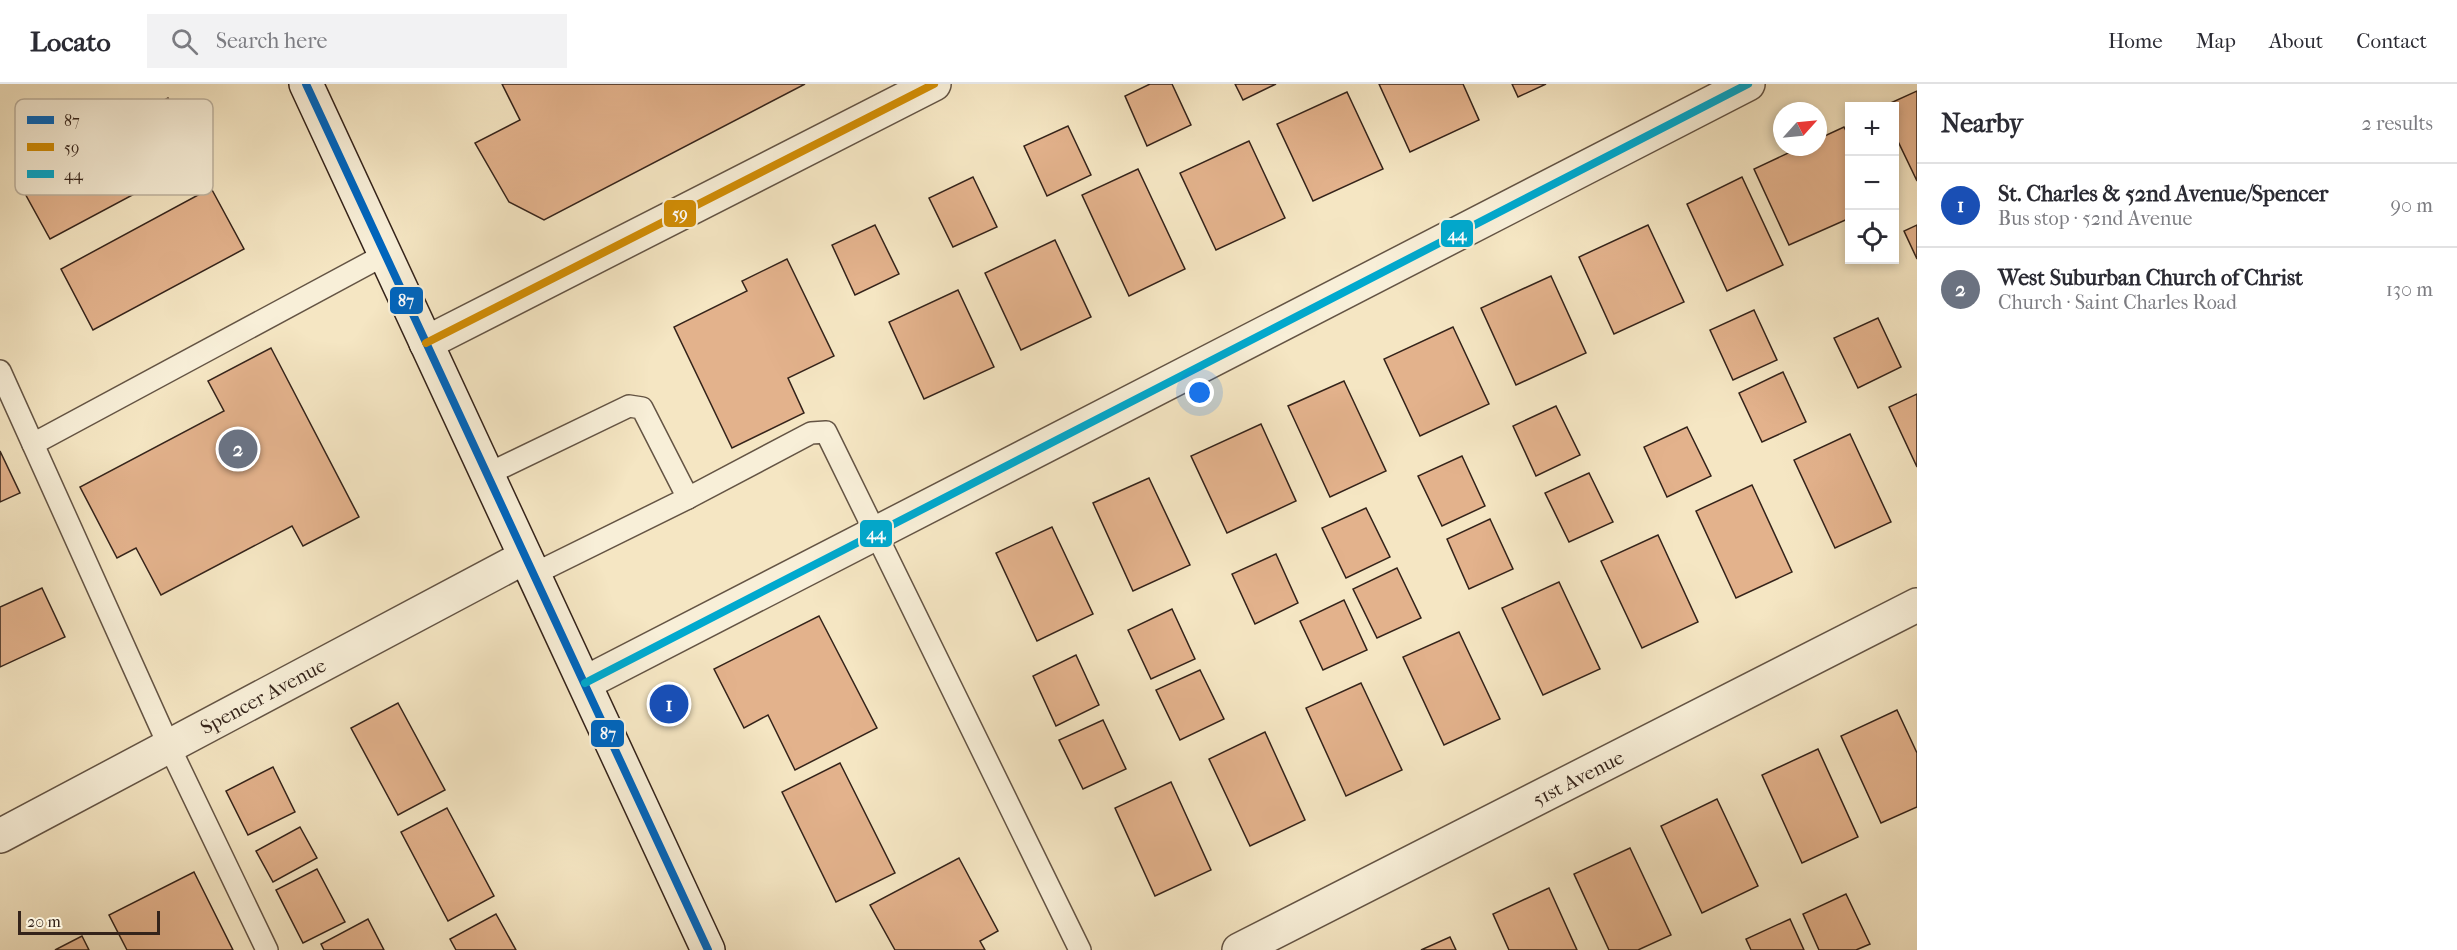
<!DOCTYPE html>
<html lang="en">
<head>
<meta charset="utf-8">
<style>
	:root { --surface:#fff; --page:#f2f2f3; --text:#2b2b33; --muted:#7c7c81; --line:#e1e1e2; --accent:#ea580c }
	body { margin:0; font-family:"IM FELL French Canon",serif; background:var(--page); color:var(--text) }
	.controls { position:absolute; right:18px; top:18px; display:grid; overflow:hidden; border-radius:0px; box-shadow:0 3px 9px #0003 }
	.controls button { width:54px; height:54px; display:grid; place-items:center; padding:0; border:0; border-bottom:2px solid var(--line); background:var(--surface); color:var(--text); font:30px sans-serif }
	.compass { position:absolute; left:1773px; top:18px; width:54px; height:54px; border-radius:50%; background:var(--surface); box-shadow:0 3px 9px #0003; rotate:63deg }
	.scale { position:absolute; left:18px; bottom:15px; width:142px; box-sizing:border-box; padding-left:6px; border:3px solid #34231a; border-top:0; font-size:16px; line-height:21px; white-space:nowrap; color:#34231a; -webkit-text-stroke:4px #f8efd8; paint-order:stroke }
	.you { position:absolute; left:1200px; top:309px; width:21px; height:21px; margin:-15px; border:4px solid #fff; border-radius:50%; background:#1a73e8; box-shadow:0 0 0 9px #1a73e833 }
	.badge { display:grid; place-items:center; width:39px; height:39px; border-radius:50%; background:var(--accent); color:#fff; font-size:20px; font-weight:700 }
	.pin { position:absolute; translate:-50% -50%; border:3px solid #fff; box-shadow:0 2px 6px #0006 }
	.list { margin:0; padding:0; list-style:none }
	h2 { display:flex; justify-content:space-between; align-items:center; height:78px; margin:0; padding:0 24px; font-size:26px }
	h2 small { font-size:20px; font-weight:400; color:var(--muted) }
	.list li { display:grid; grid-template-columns:39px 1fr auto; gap:18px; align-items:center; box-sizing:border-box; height:84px; padding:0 24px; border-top:2px solid var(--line) }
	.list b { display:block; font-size:22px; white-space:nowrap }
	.list p { margin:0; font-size:20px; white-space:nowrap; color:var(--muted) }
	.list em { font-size:20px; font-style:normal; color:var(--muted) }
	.icon { flex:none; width:33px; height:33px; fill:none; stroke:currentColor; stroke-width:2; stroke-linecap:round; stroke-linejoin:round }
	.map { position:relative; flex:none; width:1917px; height:866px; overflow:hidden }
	header { display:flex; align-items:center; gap:36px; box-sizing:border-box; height:84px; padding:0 30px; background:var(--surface); border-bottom:2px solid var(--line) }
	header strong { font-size:28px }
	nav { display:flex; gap:33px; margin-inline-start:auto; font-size:21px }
	.search { width:420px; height:54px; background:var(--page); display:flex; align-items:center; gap:15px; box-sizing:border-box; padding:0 21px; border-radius:0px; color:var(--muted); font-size:22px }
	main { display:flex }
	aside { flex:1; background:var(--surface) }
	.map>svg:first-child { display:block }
</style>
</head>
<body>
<header>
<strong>Locato</strong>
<div class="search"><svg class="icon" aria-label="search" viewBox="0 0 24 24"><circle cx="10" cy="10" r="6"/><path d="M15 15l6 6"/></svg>Search here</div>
<nav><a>Home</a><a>Map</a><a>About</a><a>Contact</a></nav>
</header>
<main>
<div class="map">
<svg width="1917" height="866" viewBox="0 0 1917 866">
	<rect width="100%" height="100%" fill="#f5e6c3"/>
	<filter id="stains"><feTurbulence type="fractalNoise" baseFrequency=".00333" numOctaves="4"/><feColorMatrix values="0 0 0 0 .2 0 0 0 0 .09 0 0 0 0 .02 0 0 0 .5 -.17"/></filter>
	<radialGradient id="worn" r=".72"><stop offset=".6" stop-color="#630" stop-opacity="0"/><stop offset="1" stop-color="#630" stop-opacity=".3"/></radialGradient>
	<!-- building -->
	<g fill="#e3b28c" stroke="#34231a" stroke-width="1.5">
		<path d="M502,0h303l-261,136 -35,-18 -34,-59 45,-23z"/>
		<path d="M1150,0h22l19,41 -44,21 -22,-50z"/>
		<path d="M1235,0h41l-33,16z"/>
		<path d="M1379,0h84l16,36 -69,32z"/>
		<path d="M1512,0h34l-28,13z"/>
		<path d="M1917,7v90l-23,-48v-27h-10z"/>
		<path d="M1347,8l36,77 -70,32 -36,-77z"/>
		<path d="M168,14l32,61 -150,80 -33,-60z"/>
		<path d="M1068,42l23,49 -44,21 -23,-50z"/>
		<path d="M1844,43l6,12v79l-61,27 -35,-76 47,-22h17v-8z"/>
		<path d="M1249,57l36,77 -69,32 -36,-77z"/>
		<path d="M1138,85l47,100 -56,27 -47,-101z"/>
		<path d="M973,93l24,50 -44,20 -24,-49z"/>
		<path d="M1742,93l41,88 -56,26 -40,-87z"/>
		<path d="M211,104l33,61 -151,81 -32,-61z"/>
		<path d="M875,141l24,49 -44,21 -23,-50z"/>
		<path d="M1648,141l36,77 -70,32 -35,-77z"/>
		<path d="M1917,141v34l-13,-28z"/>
		<path d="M1055,156l36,77 -70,33 -36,-77z"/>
		<path d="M787,175l47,97 -46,22 16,35 -72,35 -58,-121 73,-36 -5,-10z"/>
		<path d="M1551,192l35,77 -70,32 -35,-77z"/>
		<path d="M958,206l36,77 -70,32 -35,-77z"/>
		<path d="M1754,226l23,50 -44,20 -23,-50z"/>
		<path d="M1878,234l23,49 -43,21 -24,-50z"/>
		<path d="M1453,243l36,77 -69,32 -36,-77z"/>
		<path d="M271,264l88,169 -56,29 -11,-20 -131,69 -25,-47 -19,10 -37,-71 144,-76 -16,-30z"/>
		<path d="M1783,288l23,50 -44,20 -23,-49z"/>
		<path d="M1344,297l42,90 -56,26 -42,-91z"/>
		<path d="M1917,310v73l-28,-60z"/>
		<path d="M1556,322l24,49 -44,21 -23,-50z"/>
		<path d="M1261,340l35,77 -69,32 -36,-77z"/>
		<path d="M1687,343l24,49 -44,21 -23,-50z"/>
		<path d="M1850,350l41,88 -56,26 -41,-88z"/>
		<path d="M0,367l20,42 -20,9z"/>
		<path d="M1462,372l23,50 -43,20 -24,-50z"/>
		<path d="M1589,389l24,49 -44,20 -24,-49z"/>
		<path d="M1149,394l41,87 -57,26 -40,-88z"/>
		<path d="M1752,401l40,87 -56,26 -40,-87z"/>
		<path d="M1366,424l24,49 -44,21 -24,-50z"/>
		<path d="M1490,435l23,50 -44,20 -22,-50z"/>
		<path d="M1052,443l41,87 -56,27 -41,-88z"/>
		<path d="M1658,451l40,87 -56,26 -41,-87z"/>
		<path d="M1276,470l22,49 -43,21 -23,-50z"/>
		<path d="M1397,484l24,50 -44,20 -24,-49z"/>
		<path d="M1559,498l41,87 -57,26 -41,-87z"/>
		<path d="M42,504l23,49 -65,30v-60z"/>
		<path d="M1344,516l23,50 -44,20 -23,-49z"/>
		<path d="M1172,525l23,50 -44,20 -23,-49z"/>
		<path d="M819,532l58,112 -82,42 -27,-55 -24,13 -30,-59z"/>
		<path d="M1459,548l41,87 -56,26 -41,-88z"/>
		<path d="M1076,571l23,50 -43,21 -23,-50z"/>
		<path d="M1200,586l24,49 -44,21 -24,-50z"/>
		<path d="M1361,599l41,87 -56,26 -40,-88z"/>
		<path d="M398,619l47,87 -47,25 -47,-87z"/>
		<path d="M1897,626l20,43v54l-36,16 -40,-87z"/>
		<path d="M1103,636l23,49 -43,20 -24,-49z"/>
		<path d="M1265,648l40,88 -55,26 -41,-87z"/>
		<path d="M1818,665l40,88 -56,26 -40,-88z"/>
		<path d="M840,679l55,110 -59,29 -54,-110z"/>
		<path d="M273,683l22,45 -47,23 -22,-44z"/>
		<path d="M1171,698l40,88 -56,26 -40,-88z"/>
		<path d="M1717,715l41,87 -56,27 -41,-87z"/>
		<path d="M447,724l47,88 -46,25 -47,-89z"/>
		<path d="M300,743l17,31 -44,24 -17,-31z"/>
		<path d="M1630,764l41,87 -33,15h-29l-35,-76z"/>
		<path d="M959,774l39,73 -18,10 5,9h-90l-25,-45z"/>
		<path d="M317,785l28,53 -42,21 -27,-53z"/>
		<path d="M194,788l39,78h-106l-18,-35z"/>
		<path d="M1549,804l28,62h-68l-16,-36z"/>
		<path d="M1846,810l24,50 -14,6h-37l-16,-36z"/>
		<path d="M496,830l20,36h-60l-6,-11z"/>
		<path d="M368,835l16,31h-60l-3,-6z"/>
		<path d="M1790,835l14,31h-53l-5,-11z"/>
		<path d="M82,852l7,14h-34z"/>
		<path d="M1450,853l6,13h-35z"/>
	</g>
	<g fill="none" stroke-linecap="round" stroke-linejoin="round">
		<!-- service casing -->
		<g stroke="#645444" stroke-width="24">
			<g id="service">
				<path d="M0,287l169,375 98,204"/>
				<path d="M33,360l353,-190"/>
				<path d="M488,390l141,-68 13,2 46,90 123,-65 15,-1 254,518"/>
				<path d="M534,490l154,-76"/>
			</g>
		</g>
		<!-- minor casing -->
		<g stroke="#645444" stroke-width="36">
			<g id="minor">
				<path d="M426,259l508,-259"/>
				<path d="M585,599l1163,-599"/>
				<path d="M0,752l525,-279"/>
				<path d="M1239,866l678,-345"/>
			</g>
		</g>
		<!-- secondary casing -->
		<g stroke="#34231a" stroke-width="36">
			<path id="secondary" d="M306,0l402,866"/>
		</g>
		<!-- service -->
		<use href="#service" stroke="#f8efd8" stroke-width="21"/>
		<!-- minor -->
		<use href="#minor" stroke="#f8efd8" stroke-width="33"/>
		<!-- secondary -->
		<use href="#secondary" stroke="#f8efd8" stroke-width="33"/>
		<!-- bus-1 casing -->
		<g stroke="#f8efd8" stroke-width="12">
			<path id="bus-1" d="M306,0l402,866"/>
		</g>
		<!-- bus-2 casing -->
		<g stroke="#f8efd8" stroke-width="12">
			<path id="bus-2" d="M426,259l508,-259"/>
		</g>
		<!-- bus-3 casing -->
		<g stroke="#f8efd8" stroke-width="12">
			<path id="bus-3" d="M585,599l1163,-599"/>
		</g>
		<!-- bus-1 -->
		<use href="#bus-1" stroke="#0065bd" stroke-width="8"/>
		<!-- bus-2 -->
		<use href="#bus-2" stroke="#d08c05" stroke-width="8"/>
		<!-- bus-3 -->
		<use href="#bus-3" stroke="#00a9ce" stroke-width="8"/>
	</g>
	<g text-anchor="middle" stroke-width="5" stroke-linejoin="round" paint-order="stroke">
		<!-- street labels -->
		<g font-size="20" fill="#34231a" stroke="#f8efd8">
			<text transform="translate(263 612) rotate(-28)" y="7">Spencer Avenue</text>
			<text transform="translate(1578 694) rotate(-27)" y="7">51st Avenue</text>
		</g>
	</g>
	<!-- legend -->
	<rect x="15" y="15" width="198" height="96" rx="9" fill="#f8efd8" stroke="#bdb29f" stroke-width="1.5"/>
	<rect x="27" y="32" width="27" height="8" fill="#0065bd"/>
	<rect x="27" y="59" width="27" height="8" fill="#d08c05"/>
	<rect x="27" y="86" width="27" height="8" fill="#00a9ce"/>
	<g font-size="16" fill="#34231a">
		<text x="64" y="42">87</text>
		<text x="64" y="69">59</text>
		<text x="64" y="96">44</text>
	</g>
	<g stroke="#f8efd8" stroke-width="2">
		<rect x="663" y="115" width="34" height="29" rx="6" fill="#d08c05"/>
		<rect x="1440" y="135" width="34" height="29" rx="6" fill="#00a9ce"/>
		<rect x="389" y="202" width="35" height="29" rx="6" fill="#0065bd"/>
		<rect x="859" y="435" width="34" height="29" rx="6" fill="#00a9ce"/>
		<rect x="590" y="635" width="35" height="29" rx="6" fill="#0065bd"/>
	</g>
	<g font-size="16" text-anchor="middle" font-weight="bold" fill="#fff">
		<text x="680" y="135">59</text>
		<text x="1457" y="156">44</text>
		<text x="406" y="222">87</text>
		<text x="876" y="455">44</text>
		<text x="608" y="655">87</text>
	</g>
	<rect width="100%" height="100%" filter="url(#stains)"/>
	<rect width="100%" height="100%" fill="url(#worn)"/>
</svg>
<div class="controls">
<button>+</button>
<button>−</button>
<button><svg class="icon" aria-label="locate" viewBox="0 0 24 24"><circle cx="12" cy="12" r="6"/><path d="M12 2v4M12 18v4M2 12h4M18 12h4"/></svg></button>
</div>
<svg class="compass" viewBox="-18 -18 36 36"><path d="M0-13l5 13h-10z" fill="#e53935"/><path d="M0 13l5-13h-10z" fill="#7c7c81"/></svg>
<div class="scale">20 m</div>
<div class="you"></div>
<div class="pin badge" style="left:669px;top:620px;background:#1a4fb4">1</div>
<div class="pin badge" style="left:238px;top:365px;background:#6b7280">2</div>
</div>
<aside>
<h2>Nearby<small>2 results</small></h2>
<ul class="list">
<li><span class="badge" style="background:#1a4fb4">1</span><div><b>St. Charles &amp; 52nd Avenue/Spencer</b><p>Bus stop · 52nd Avenue</p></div><em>90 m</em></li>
<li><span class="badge" style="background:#6b7280">2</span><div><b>West Suburban Church of Christ</b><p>Church · Saint Charles Road</p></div><em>130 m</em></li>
</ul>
</aside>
</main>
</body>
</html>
